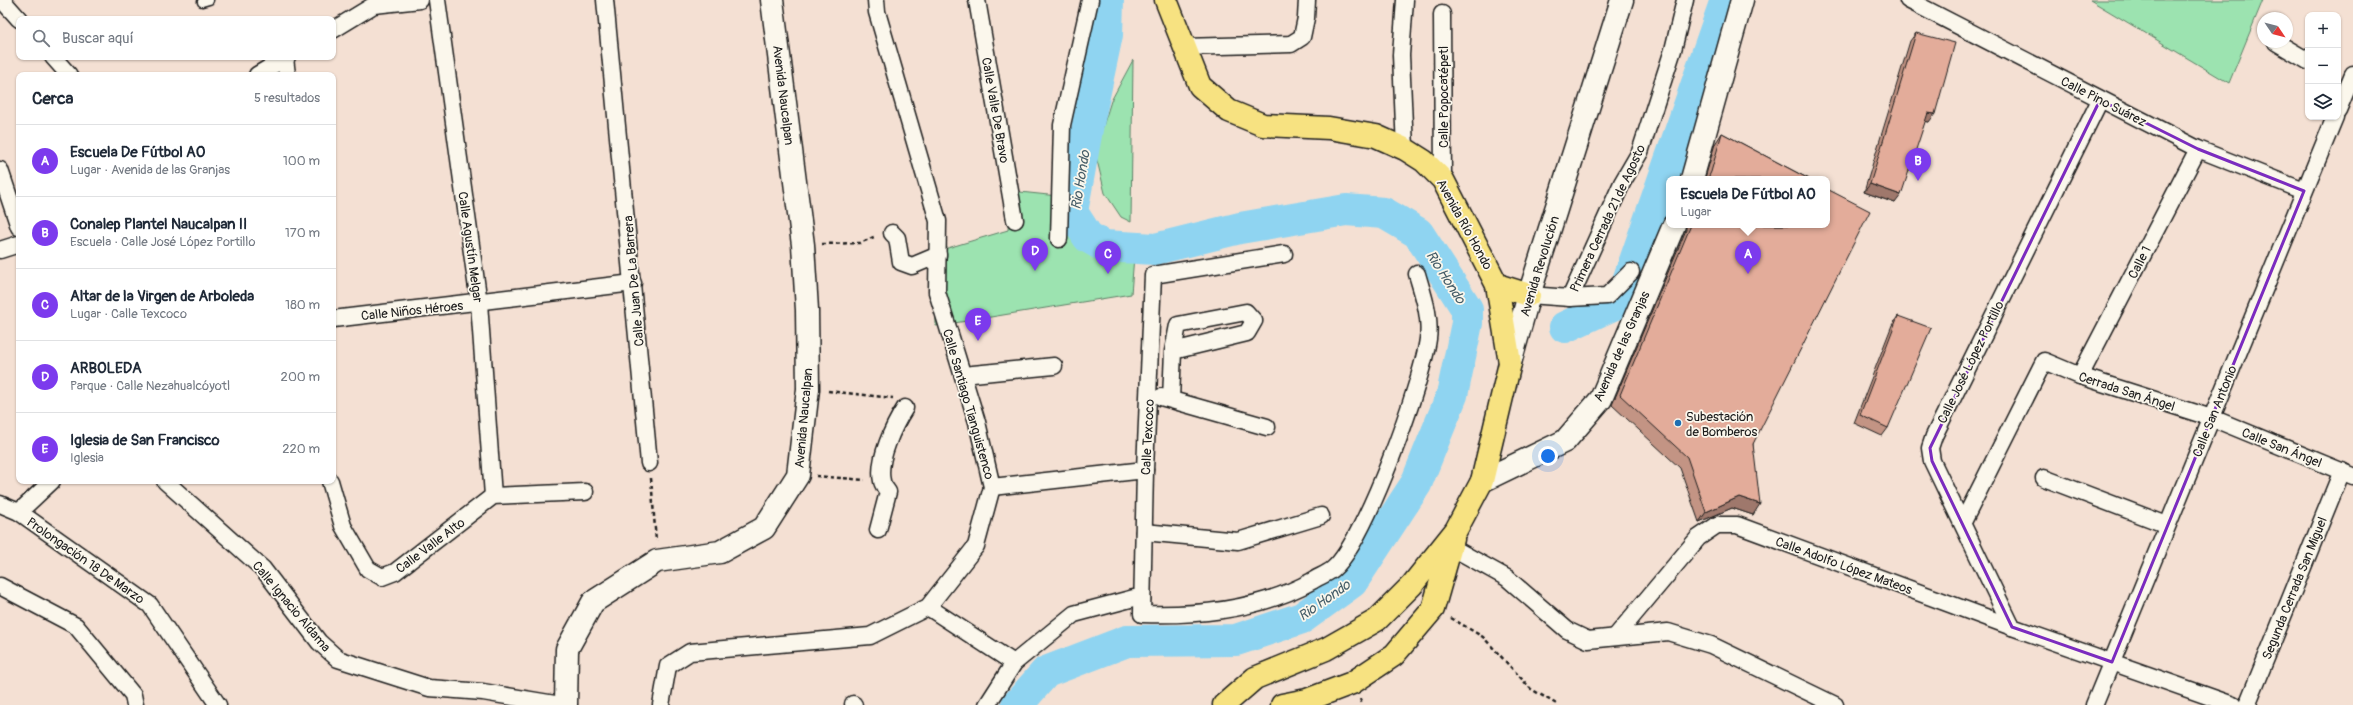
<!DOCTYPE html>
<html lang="es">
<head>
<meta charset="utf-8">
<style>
	:root { --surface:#fff; --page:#f2f2f3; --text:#1f2937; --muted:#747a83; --line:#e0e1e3; --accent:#7c3aed }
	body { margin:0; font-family:Pangolin,sans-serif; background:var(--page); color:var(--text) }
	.controls { position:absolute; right:12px; top:12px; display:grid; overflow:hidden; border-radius:8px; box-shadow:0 1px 3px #0004 }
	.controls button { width:36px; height:36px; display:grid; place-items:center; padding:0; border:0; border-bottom:1px solid var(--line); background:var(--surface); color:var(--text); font:20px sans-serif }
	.compass { position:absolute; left:2257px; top:12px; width:36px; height:36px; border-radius:50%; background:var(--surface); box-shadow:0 1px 3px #0004; rotate:125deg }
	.you { position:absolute; left:1548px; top:456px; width:14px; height:14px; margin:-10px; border:3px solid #fff; border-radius:50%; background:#1a73e8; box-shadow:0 0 0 6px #1a73e833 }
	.badge { display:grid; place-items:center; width:26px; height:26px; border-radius:50%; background:var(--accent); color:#fff; font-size:13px; font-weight:700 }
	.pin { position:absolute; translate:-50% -33px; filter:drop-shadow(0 1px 2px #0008) }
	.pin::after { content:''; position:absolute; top:21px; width:14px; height:12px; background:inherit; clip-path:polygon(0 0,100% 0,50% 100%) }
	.popup { position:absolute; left:1666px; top:176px; width:164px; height:52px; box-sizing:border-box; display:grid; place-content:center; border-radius:8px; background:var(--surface); filter:drop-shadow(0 1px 3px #0005); font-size:13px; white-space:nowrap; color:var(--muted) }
	.popup b { font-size:15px; color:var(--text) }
	.popup::after { content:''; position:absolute; left:50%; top:100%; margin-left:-8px; border:8px solid transparent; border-top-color:var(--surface) }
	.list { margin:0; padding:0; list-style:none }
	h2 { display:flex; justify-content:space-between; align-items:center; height:52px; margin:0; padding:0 16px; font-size:17px }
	h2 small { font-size:13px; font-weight:400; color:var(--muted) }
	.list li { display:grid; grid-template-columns:26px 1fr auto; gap:12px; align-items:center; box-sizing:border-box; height:72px; padding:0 16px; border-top:1px solid var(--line) }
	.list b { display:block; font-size:15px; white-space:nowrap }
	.list p { margin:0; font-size:13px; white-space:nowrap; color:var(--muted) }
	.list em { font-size:13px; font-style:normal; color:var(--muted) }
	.icon { flex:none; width:22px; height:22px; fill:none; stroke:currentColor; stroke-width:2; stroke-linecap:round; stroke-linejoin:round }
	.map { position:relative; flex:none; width:2353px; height:705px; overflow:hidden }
	.search { position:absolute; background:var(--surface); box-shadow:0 1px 3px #0004; left:16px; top:16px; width:320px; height:44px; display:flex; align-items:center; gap:10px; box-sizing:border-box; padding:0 14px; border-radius:8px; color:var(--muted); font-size:15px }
	.panel { position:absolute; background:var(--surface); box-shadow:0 1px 3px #0004; left:16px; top:72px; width:320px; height:412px; border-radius:8px }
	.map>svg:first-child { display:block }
</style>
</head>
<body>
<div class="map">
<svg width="2353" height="705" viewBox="0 0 2353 705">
	<rect width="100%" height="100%" fill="#f4e0d3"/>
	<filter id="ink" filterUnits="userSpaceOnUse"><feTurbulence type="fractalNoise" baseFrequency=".025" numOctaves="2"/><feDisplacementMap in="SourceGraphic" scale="8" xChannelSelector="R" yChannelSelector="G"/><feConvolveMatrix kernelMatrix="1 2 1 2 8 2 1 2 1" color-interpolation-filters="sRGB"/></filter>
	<g filter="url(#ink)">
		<!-- green -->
		<g fill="#9ce3b0" stroke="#5c8066">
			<path d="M2090,0h173l-34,83z"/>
			<path d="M1133,60l-2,162 -10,-5 -16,-24 -10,-41 16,-51z"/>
			<path d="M1010,191l48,5 -2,22 20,21 28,17h30l-3,38 -195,32 -1,-41 6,-35 67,-20z"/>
		</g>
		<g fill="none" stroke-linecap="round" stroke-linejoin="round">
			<!-- river -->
			<g stroke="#8fd4f1" stroke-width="32">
				<path d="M1565,327l56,-26 105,-301"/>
				<path d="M1017,705l29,-33 81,-31 109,-1 66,-22 50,-36 64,-98 36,-89 15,-72v-14l-49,-76 -34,-20 -38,-3 -106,18 -85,21 -51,-3 -16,-9 -16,-25 16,-88 19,-89 1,-35"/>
			</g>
			<!-- lane casing -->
			<g stroke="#1c1c1c" stroke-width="11">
				<path id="lane" d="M202,2l7,-2"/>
			</g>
			<!-- street casing -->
			<g stroke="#1c1c1c" stroke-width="19">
				<g id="street">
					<path d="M2,0l17,19"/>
					<path d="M437,0l42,303 14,193"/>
					<path d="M605,0l44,463"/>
					<path d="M977,0l38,220"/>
					<path d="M1908,0l290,149 106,42"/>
					<path d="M1442,14l1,166"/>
					<path d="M333,30l41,-25 46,-5"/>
					<path d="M2276,42l32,19"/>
					<path d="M1183,47l108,-3 11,-7 4,-19 1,-18"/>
					<path d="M53,57l16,18"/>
					<path d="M285,58l2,17"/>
					<path d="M257,75l30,-18"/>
					<path d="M2338,110l15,-36"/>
					<path d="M1405,149l-4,-94 4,-55"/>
					<path d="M0,170l19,57"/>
					<path d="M892,233l5,5 4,24 11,4 26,-11"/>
					<path d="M1059,239l3,-114 28,-125"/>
					<path d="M0,250l19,-6"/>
					<path d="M1284,254l-131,21 -8,195 -3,144c58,2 118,-4 170,-33 6,-4 15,-7 21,-12 32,-27 89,-186 95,-230 3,-23 -5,-44 -11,-65"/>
					<path d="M1529,295l41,3 37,-2 24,-24"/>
					<path d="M1570,298l52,-115 18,-31 33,-102 12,-50"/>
					<path d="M333,319l300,-36"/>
					<path d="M963,375l91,-9"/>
					<path d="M2080,376l118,-227"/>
					<path d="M1161,397l106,30"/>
					<path d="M1171,399l2,-48 5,-26 68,-13 8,9 -7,12 -74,18"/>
					<path d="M2044,478l123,47"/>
					<path d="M165,481l98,88 56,73 19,17 91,29 54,4 78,13"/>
					<path d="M330,481l13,45 25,43 14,8 13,-5 98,-76 92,-4"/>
					<path d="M992,487l153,-17"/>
					<path d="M0,504l19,8 131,93 68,100"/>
					<path d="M19,512l33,-31"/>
					<path d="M1963,522l81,-161 36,15 132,42 141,58"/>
					<path d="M878,530l10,-38c-2,-3 -6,-8 -6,-11 -5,-21 12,-56 23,-73"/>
					<path d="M1144,532l94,9 83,-25"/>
					<path d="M1451,547l56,31 60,52 21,10 80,-8 43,13 124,60"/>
					<path d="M0,586l76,40 57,69 2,10"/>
					<path d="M928,607l86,56"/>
					<path d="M2012,627l-80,-166 -2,-13 4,-12 166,-336"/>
					<path d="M1616,636l82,-98 19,-13h20l275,102 221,78"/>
					<path d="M853,704l1,1"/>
					<path d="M661,705l7,-39 22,-14 180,-16 58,-29 48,-61 16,-59 -15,-65 -40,-130 1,-71 -61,-209 -1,-12"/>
					<path d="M987,705l27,-42 60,-49 60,-16 8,1"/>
					<path d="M2094,705l241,-588"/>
					<path d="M2247,705l95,-234"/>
				</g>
			</g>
			<!-- secondary casing -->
			<g stroke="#1c1c1c" stroke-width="25">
				<g id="secondary">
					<path d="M1692,179l50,-179"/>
					<path d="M1510,363l19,-68 93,-295"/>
					<path d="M1482,481l83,-40 36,-42 73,-174"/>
					<path d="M566,705l1,-56 26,-47 64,-41 63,-9 44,-24 34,-53 10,-86 -1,-79 -4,-65 -31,-245"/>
				</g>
			</g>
			<!-- primary casing -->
			<g stroke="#1c1c1c" stroke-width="25">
				<g id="primary">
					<path d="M1166,0l34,86 29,25 34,14 66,3 47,8 29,13 19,12 19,19 54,105 13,78 -28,118 -26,49 -44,55 -35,35 -51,29 -71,29 -31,27"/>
					<path d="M1497,285l32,10"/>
					<path d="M1282,705l25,-5 45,-17 42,-28 39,-46 20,-70"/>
				</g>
			</g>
			<!-- path -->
			<g stroke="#1c1c1c" stroke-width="2.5" stroke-dasharray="4 3" stroke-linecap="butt">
				<path d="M822,244l38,-1 16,-7"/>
				<path d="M828,391l65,7"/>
				<path d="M816,476l49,4"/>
				<path d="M651,478l5,63"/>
				<path d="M1451,618l32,19 48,52 27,16"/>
				<path d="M1360,699l3,6"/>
			</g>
			<!-- lane -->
			<use href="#lane" stroke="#fbf7ec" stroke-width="8"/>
			<!-- street -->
			<use href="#street" stroke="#fbf7ec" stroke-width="16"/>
			<!-- secondary -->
			<use href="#secondary" stroke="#fbf7ec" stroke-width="22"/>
			<!-- primary -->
			<use href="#primary" stroke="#f7e281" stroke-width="22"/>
		</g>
		<!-- wall -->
		<g fill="#c39484" stroke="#1c1c1c">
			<path d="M1916,33l13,89 -4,-1 -30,82 -31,-11 46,-151z"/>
			<path d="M1722,133l87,46 -104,-1 10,-34z"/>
			<path d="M1686,225h141l-74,219v71l-21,-7 -33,14 -19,-54 -68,-63 74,-175z"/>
			<path d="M1898,316l-10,112 -6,8 -28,-13 38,-98z"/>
		</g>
		<!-- shaded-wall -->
		<g fill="#9f786c" stroke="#1c1c1c">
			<path d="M1928,113l7,1 -6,8 -7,-1z"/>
			<path d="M1870,184l31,11 -6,8 -31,-11z"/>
			<path d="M1739,497l21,7 -7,11 -21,-7 -33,14 7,-10z"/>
		</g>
		<!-- building -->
		<g fill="#e3ac9a" stroke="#1c1c1c">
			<path d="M1916,33l39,10 -20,71 -7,-1 -27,82 -31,-11z"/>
			<path d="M1722,133l87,46h-106l5,-1 3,-6z"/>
			<path d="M1827,189l43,22 -117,233 7,60 -21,-7 -33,15 -19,-55 -67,-62 71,-170h136z"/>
			<path d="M1898,316l33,12 -43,100 -28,-13z"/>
		</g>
	</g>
	<!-- marked area -->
	<path fill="none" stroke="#7b2cbf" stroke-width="3" stroke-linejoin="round" d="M2100,100l98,49 106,42 -192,471 -100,-35 -80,-166 -2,-13z"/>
	<!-- markers -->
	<circle fill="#1f6fb2" stroke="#fbf7ec" stroke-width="1.5" cx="1678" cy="423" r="4"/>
	<g text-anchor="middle" stroke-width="3.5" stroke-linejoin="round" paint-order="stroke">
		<!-- street labels -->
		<g font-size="13" fill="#1c1c1c" stroke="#fbf7ec">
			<text transform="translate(784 95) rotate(83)" y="5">Avenida Naucalpan</text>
			<text transform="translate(1443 97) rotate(-90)" y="5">Calle Popocatépetl</text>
			<text transform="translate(2104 101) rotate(27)" y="5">Calle Pino Suárez</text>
			<text transform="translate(996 110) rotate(80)" y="5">Calle Valle De Bravo</text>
			<text transform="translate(1607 218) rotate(-65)" y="5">Primera Cerrada 21 de Agosto</text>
			<text transform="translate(1465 224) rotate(61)" y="5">Avenida Río Hondo</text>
			<text transform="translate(471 247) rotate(82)" y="5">Calle Agustín Melgar</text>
			<text transform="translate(2139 262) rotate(-63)" y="5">Calle 1</text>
			<text transform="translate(1539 266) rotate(-73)" y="5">Avenida Revolución</text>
			<text transform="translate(633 281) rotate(-95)" y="5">Calle Juan De La Barrera</text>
			<text transform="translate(412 310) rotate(-6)" y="5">Calle Niños Héroes</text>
			<text transform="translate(1621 346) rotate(-66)" y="5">Avenida de las Granjas</text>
			<text transform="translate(1970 362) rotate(-64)" y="5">Calle José López Portillo</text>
			<text transform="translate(2127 391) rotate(18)" y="5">Cerrada San Ángel</text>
			<text transform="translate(969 404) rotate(74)" y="5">Calle Santiago Tianguistenco</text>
			<text transform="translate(2214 411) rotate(-68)" y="5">Calle San Antonio</text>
			<text transform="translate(803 418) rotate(-85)" y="5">Avenida Naucalpan</text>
			<text transform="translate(1147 437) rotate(-87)" y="5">Calle Texcoco</text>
			<text transform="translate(2282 447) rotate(22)" y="5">Calle San Ángel</text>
			<text transform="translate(430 545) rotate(-37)" y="5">Calle Valle Alto</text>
			<text transform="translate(86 560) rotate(35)" y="5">Prolongación 18 De Marzo</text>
			<text transform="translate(1844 565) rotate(20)" y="5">Calle Adolfo López Mateos</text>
			<text transform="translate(2294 588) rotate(-68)" y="5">Segunda Cerrada San Miguel</text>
			<text transform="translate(292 606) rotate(50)" y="5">Calle Ignacio Aldama</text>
		</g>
		<!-- poi labels -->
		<g font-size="13" fill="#1c1c1c" stroke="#fbf7ec" text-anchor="start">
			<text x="1686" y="421">Subestación<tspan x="1686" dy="15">de Bomberos</tspan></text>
		</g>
		<!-- water labels -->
		<g font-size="14" font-style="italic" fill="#445c67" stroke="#fbf7ec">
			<text transform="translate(1080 180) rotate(-81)" y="5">Rio Hondo</text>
			<text transform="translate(1446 277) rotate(57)" y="5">Rio Hondo</text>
			<text transform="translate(1324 600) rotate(-35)" y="5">Rio Hondo</text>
		</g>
	</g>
</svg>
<div class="controls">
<button>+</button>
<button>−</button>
<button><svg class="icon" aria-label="layers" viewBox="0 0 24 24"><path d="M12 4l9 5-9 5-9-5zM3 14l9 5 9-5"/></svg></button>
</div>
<svg class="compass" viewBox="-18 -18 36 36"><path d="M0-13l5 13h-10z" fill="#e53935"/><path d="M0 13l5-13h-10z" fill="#747a83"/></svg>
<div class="you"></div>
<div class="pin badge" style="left:1748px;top:274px">A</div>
<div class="popup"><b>Escuela De Fútbol AO</b>Lugar</div>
<div class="pin badge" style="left:1918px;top:181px">B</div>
<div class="pin badge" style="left:1108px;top:274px">C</div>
<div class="pin badge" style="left:1035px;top:271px">D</div>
<div class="pin badge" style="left:978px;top:341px">E</div>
<div class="search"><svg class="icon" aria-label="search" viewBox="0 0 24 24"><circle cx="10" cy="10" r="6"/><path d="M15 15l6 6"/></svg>Buscar aquí</div>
<section class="panel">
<h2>Cerca<small>5 resultados</small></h2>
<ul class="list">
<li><span class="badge">A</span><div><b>Escuela De Fútbol AO</b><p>Lugar · Avenida de las Granjas</p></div><em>100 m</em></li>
<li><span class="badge">B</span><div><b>Conalep Plantel Naucalpan II</b><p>Escuela · Calle José López Portillo</p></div><em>170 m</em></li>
<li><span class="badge">C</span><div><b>Altar de la Virgen de Arboleda</b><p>Lugar · Calle Texcoco</p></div><em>180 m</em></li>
<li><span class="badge">D</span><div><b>ARBOLEDA</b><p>Parque · Calle Nezahualcóyotl</p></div><em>200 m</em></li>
<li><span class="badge">E</span><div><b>Iglesia de San Francisco</b><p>Iglesia</p></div><em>220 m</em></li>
</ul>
</section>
</div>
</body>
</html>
